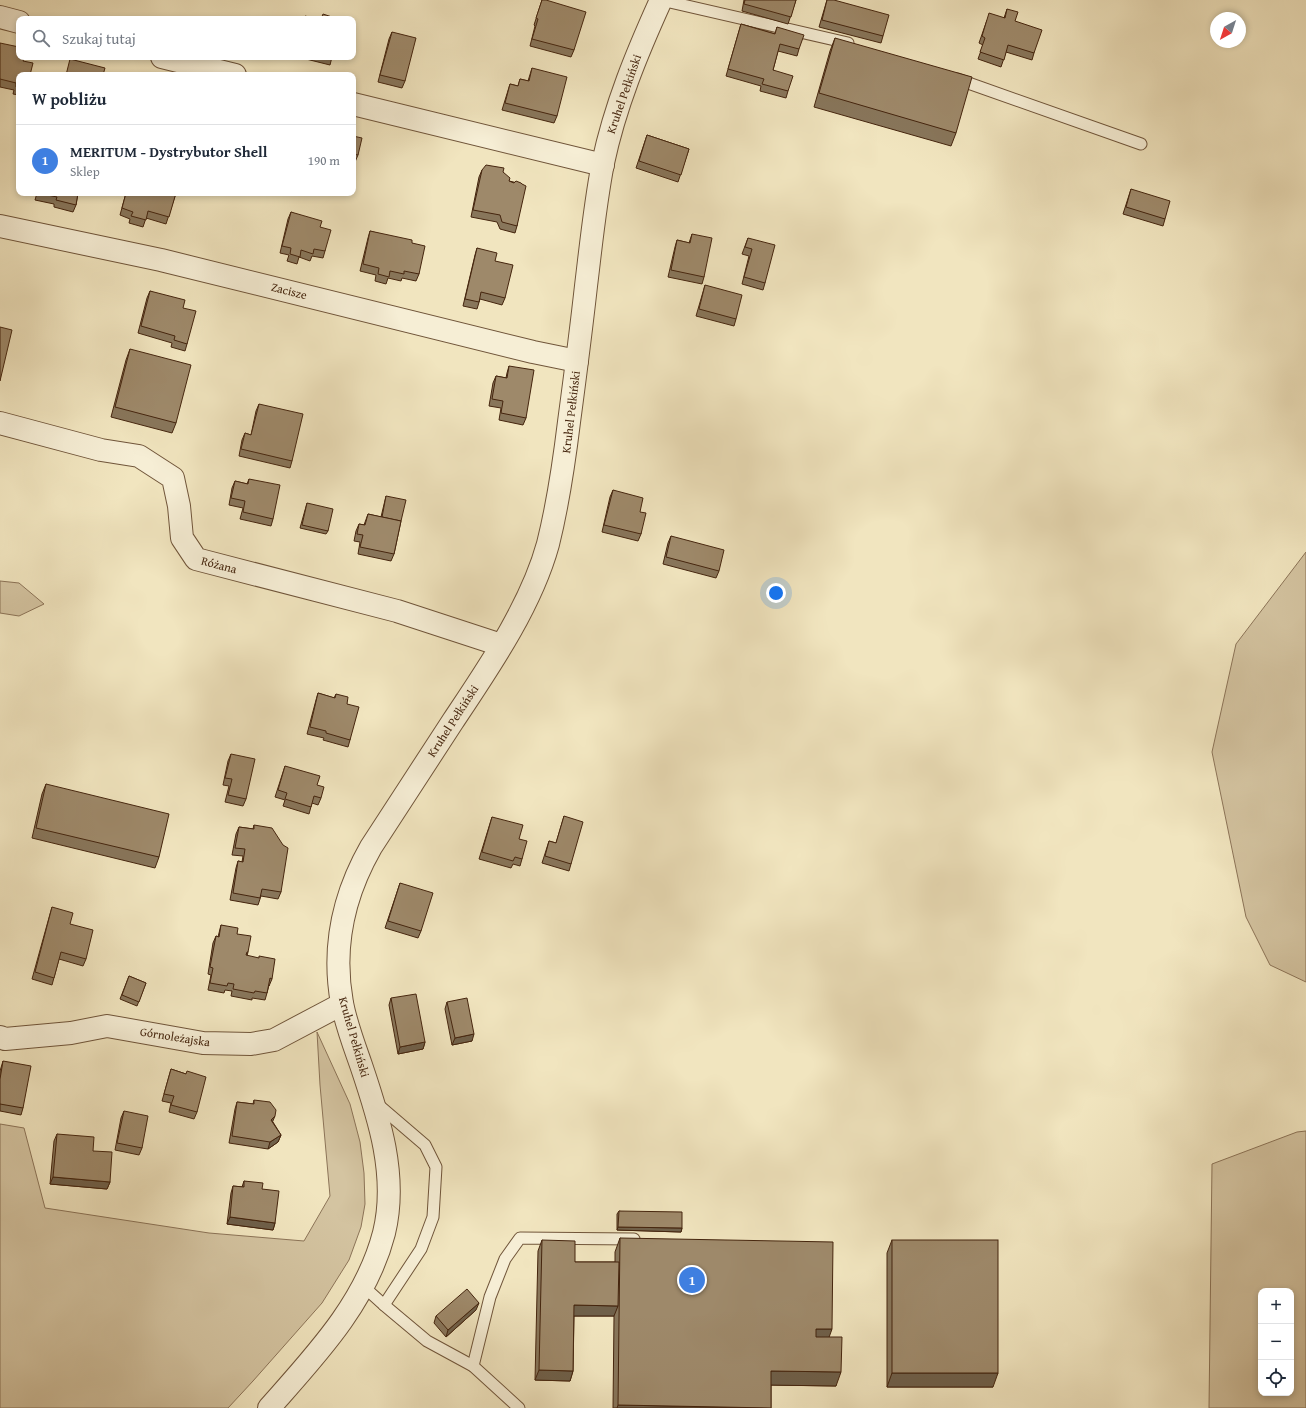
<!DOCTYPE html>
<html lang="pl">
<head>
<meta charset="utf-8">
<style>
	:root { --surface:#fff; --page:#f2f2f3; --text:#1f2937; --muted:#747a83; --line:#e0e1e3; --accent:#b45309 }
	body { margin:0; font-family:"Gentium Book Plus",serif; background:var(--page); color:var(--text) }
	.controls { position:absolute; right:12px; bottom:12px; display:grid; overflow:hidden; border-radius:8px; box-shadow:0 2px 6px #0003 }
	.controls button { width:36px; height:36px; display:grid; place-items:center; padding:0; border:0; border-bottom:1px solid var(--line); background:var(--surface); color:var(--text); font:20px sans-serif }
	.compass { position:absolute; left:1210px; top:12px; width:36px; height:36px; border-radius:50%; background:var(--surface); box-shadow:0 2px 6px #0003; rotate:219deg }
	.you { position:absolute; left:776px; top:593px; width:14px; height:14px; margin:-10px; border:3px solid #fff; border-radius:50%; background:#1a73e8; box-shadow:0 0 0 6px #1a73e833 }
	.badge { display:grid; place-items:center; width:26px; height:26px; border-radius:50%; background:var(--accent); color:#fff; font-size:13px; font-weight:700 }
	.pin { position:absolute; translate:-50% -50%; border:2px solid #fff; box-shadow:0 1px 4px #0006 }
	.list { margin:0; padding:0; list-style:none }
	h2 { display:flex; justify-content:space-between; align-items:center; height:52px; margin:0; padding:0 16px; font-size:17px }
	h2 small { font-size:13px; font-weight:400; color:var(--muted) }
	.list li { display:grid; grid-template-columns:26px 1fr auto; gap:12px; align-items:center; box-sizing:border-box; height:72px; padding:0 16px; border-top:1px solid var(--line) }
	.list b { display:block; font-size:15px; white-space:nowrap }
	.list p { margin:0; font-size:13px; white-space:nowrap; color:var(--muted) }
	.list em { font-size:13px; font-style:normal; color:var(--muted) }
	.icon { flex:none; width:22px; height:22px; fill:none; stroke:currentColor; stroke-width:2; stroke-linecap:round; stroke-linejoin:round }
	.map { position:relative; flex:none; width:1306px; height:1408px; overflow:hidden }
	.search { position:absolute; background:var(--surface); box-shadow:0 2px 6px #0003; left:16px; top:16px; width:340px; height:44px; display:flex; align-items:center; gap:10px; box-sizing:border-box; padding:0 14px; border-radius:8px; color:var(--muted); font-size:15px }
	.panel { position:absolute; background:var(--surface); box-shadow:0 2px 6px #0003; left:16px; top:72px; width:340px; height:124px; border-radius:8px }
	.map>svg:first-child { display:block }
</style>
</head>
<body>
<div class="map">
<svg width="1306" height="1408" viewBox="0 0 1306 1408">
	<rect width="100%" height="100%" fill="#f1e5bf"/>
	<filter id="stains"><feTurbulence type="fractalNoise" baseFrequency=".005" numOctaves="4"/><feColorMatrix values="0 0 0 0 .2 0 0 0 0 .09 0 0 0 0 .02 0 0 0 .5 -.17"/></filter>
	<radialGradient id="worn" r=".72"><stop offset=".6" stop-color="#630" stop-opacity="0"/><stop offset="1" stop-color="#630" stop-opacity=".3"/></radialGradient>
	<!-- green -->
	<g fill="#d4c4a1" stroke="#8c7458" fill-rule="evenodd">
		<path d="M1306,552v430l-36,-17 -24,-48 -34,-165 24,-108z"/>
		<path d="M0,581l19,2 25,21 -25,12 -19,-3z"/>
		<path d="M317,1032l33,72 10,38 4,31 1,31 -4,23 -12,33 -27,43 -69,78 -25,27h-228v-284l24,4 21,80 164,25 95,8 26,-45 -10,-111z"/>
		<path d="M1306,1131v277h-97l3,-244 85,-32zM1261,1291h30v102h-30z"/>
	</g>
	<g fill="none" stroke-linecap="round" stroke-linejoin="round">
		<!-- service casing -->
		<g stroke="#70553a" stroke-width="13">
			<g id="service">
				<path d="M661,0l187,43"/>
				<path d="M957,79l184,65"/>
				<path d="M363,1286l21,19 37,-56 12,-32 3,-50 -11,-22 -49,-42"/>
				<path d="M384,1305l43,36 46,25 46,42"/>
				<path d="M473,1366l17,-69 15,-38 15,-21 114,1"/>
			</g>
		</g>
		<!-- minor casing -->
		<g stroke="#70553a" stroke-width="24">
			<g id="minor">
				<path d="M0,17l19,5"/>
				<path d="M162,57l73,18"/>
				<path d="M353,104l250,61"/>
				<path d="M0,226l161,34 372,92 44,9"/>
				<path d="M0,423l101,27 38,6 34,22 6,28 3,32 14,21 201,52 104,34"/>
				<path d="M0,1037l5,2 66,-6 36,-7 96,17 48,1 23,-4 68,-36"/>
			</g>
		</g>
		<!-- tertiary casing -->
		<g stroke="#70553a" stroke-width="24">
			<path id="tertiary" d="M269,1408c46,-52 97,-105 115,-175 14,-57 -5,-115 -23,-168 -7,-20 -15,-41 -19,-62 -10,-55 1,-107 29,-156 27,-42 55,-84 82,-126 36,-54 78,-115 95,-177 10,-40 16,-81 21,-122 6,-45 12,-91 17,-136 5,-41 9,-82 17,-123 12,-57 34,-110 58,-163"/>
		</g>
		<!-- service -->
		<use href="#service" stroke="#f6eed5" stroke-width="11"/>
		<!-- minor -->
		<use href="#minor" stroke="#f6eed5" stroke-width="22"/>
		<!-- tertiary -->
		<use href="#tertiary" stroke="#f6eed5" stroke-width="22"/>
	</g>
	<!-- wall -->
	<g fill="#88765b" stroke="#45250e">
		<path d="M542,0l32,50 -3,7 -41,-11 5,-20 -1,-1z"/>
		<path d="M744,0h52l-8,24 -46,-13z"/>
		<path d="M827,0l56,36 -2,7 -62,-16z"/>
		<path d="M1007,9l27,44 -2,7 -26,-8 -5,15 -23,-8 5,-14 -4,-2 8,-23 17,-2z"/>
		<path d="M741,24l34,10 2,-7 22,22 -2,7 -19,-5 -5,19 15,21 -2,7 -26,-7 1,-5 -35,-10z"/>
		<path d="M392,32l13,49 -3,7 -24,-6 11,-43z"/>
		<path d="M835,38l121,95 -5,13 -137,-39 16,-56z"/>
		<path d="M0,43l19,32v20l-6,-1 1,-4 -14,-3z"/>
		<path d="M298,57h34l-2,8z"/>
		<path d="M532,68l25,48 -3,7 -52,-13 8,-26 8,2 2,-7 8,2z"/>
		<path d="M647,135l42,14 -11,33 -42,-14z"/>
		<path d="M353,136l5,19 -3,7h-2z"/>
		<path d="M482,170l21,2 6,9 13,3 -5,42 -2,7 -15,-4 -3,-7 -26,-5 8,-40z"/>
		<path d="M1131,189l34,30 -2,7 -40,-12z"/>
		<path d="M37,193h41l-2,12 -3,7 -19,-5v-3l-19,-4z"/>
		<path d="M126,193h50l-10,31 -20,-6 -3,9 -14,-4 1,-4 -10,-4z"/>
		<path d="M291,212l29,15 5,24 -2,7 -11,-2 -2,5 -11,-4 -2,7 -10,-3 2,-6 -9,-2 8,-34z"/>
		<path d="M370,231l42,12 7,31 -3,7 -14,-3 -1,3 -13,-3 -2,6 -11,-3 1,-6 -16,-4 8,-33z"/>
		<path d="M692,234l12,43 -2,7 -34,-7 7,-30 2,-7 12,3z"/>
		<path d="M748,238l17,45 -2,7 -21,-6 7,-28 -7,-2z"/>
		<path d="M477,248l18,13 10,37 -3,7 -22,-6 -3,10 -14,-3 12,-51z"/>
		<path d="M705,285l31,34 -2,7 -38,-10 7,-24z"/>
		<path d="M150,291l33,17 4,36 -2,7 -14,-4 1,-4 -34,-10 9,-35z"/>
		<path d="M130,349l46,74 -4,10 -61,-16 15,-57z"/>
		<path d="M509,366l17,52 -3,7 -24,-5 2,-12 -12,-2 4,-23 3,-7 10,2 1,-5z"/>
		<path d="M259,404l33,57 -2,7 -51,-12 3,-16 3,-7 6,2 5,-24z"/>
		<path d="M249,479l24,40 -2,7 -31,-7 3,-11 -14,-3 3,-17 3,-7 12,3z"/>
		<path d="M613,490l27,22 1,22 -3,7 -36,-9 8,-35z"/>
		<path d="M386,496l15,25 -7,33 -3,7 -33,-7 2,-12 -6,-1 2,-10 3,-7 5,1 4,-11 13,3z"/>
		<path d="M307,503l21,28 -2,3 -26,-6z"/>
		<path d="M671,536l48,35 -3,7 -53,-14 5,-21z"/>
		<path d="M318,693l16,5 2,-4 11,10 3,36 -2,7 -25,-7 1,-2 -17,-4 9,-34z"/>
		<path d="M231,754l15,45 -3,7 -18,-4 4,-16 -6,-1 5,-24z"/>
		<path d="M285,766l36,32 -3,7 -6,-2 -3,11 -26,-8 2,-6 -10,-3z"/>
		<path d="M46,784l113,73 -4,11 -123,-30 10,-44z"/>
		<path d="M564,816l7,48 -2,7 -27,-8 7,-22 7,2z"/>
		<path d="M492,817l27,22 3,20 -2,7 -7,-2 -2,4 -32,-9z"/>
		<path d="M254,825l27,67 -3,7 -17,-3 -3,9 -28,-5 6,-32 2,-7 4,1 1,-6 -11,-1 4,-21 3,-7 14,2z"/>
		<path d="M400,883l21,48 -3,7 -33,-10z"/>
		<path d="M52,907l18,17 16,35 -3,7 -24,-7 -7,26 -20,-6 18,-65z"/>
		<path d="M221,925l16,9 11,18 -1,4 25,23 -3,7v-1l-2,8 -2,7 -13,-2v2l-21,-4 1,-5 -7,-1 -1,3 -16,-3 3,-15 -3,-1 5,-31 3,-7 2,1z"/>
		<path d="M129,976l17,7 -9,23 -17,-7z"/>
		<path d="M391,998l34,44 -2,7 -25,5 -9,-49z"/>
		<path d="M447,1002l25,39 -20,4 -7,-36z"/>
		<path d="M3,1061l20,47 -2,7 -21,-4v-40z"/>
		<path d="M171,1069l15,5 11,38 -3,7 -25,-7 2,-9 -9,-2z"/>
		<path d="M254,1100l19,22 8,13 -3,7 -10,7 -39,-6 6,-34 2,-7 16,2z"/>
		<path d="M124,1111l18,37 -3,7 -24,-5 6,-32z"/>
		<path d="M57,1134l36,17 17,31 -3,7 -57,-5 4,-43z"/>
		<path d="M244,1181l18,8 13,34 -2,7 -46,-6 4,-31 2,-7 9,1z"/>
		<path d="M619,1211l63,17 -1,4 -64,-2v-16z"/>
		<path d="M620,1238l209,99 7,49 -65,-1v23h-158l1,-92h-40l-1,55 -3,10 -35,-1 3,-129 4,-11 33,22h40v-10z"/>
		<path d="M892,1240l101,147h-106v-134z"/>
		<path d="M476,1310l-30,27 -12,-14 2,-7z"/>
	</g>
	<!-- shaded-wall -->
	<g fill="#6f604a" stroke="#45250e">
		<path d="M474,1034l-2,7 -20,4 3,-7z"/>
		<path d="M425,1042l-2,7 -25,5 2,-7z"/>
		<path d="M275,1116l-3,7 -1,-3z"/>
		<path d="M281,1135l-3,7 -10,7 2,-7z"/>
		<path d="M53,1177l57,5 -3,7 -57,-5z"/>
		<path d="M230,1217l45,6 -2,7 -46,-6z"/>
		<path d="M618,1227l64,1 -1,4 -64,-2z"/>
		<path d="M479,1303l-3,7 -30,27 2,-7z"/>
		<path d="M574,1305l44,1 -4,10h-43z"/>
		<path d="M816,1329h16l-5,14h-16z"/>
		<path d="M539,1370l34,1 -3,10 -35,-1z"/>
		<path d="M771,1371l70,1 -5,14 -70,-1z"/>
		<path d="M892,1373h106l-5,14h-106z"/>
		<path d="M618,1405l151,3h-152z"/>
	</g>
	<!-- building -->
	<g fill="#9e896a" stroke="#45250e">
		<path d="M542,0h4l40,12 -12,38 -42,-11 6,-20 -2,-1z"/>
		<path d="M745,0h51l-5,17 -47,-13z"/>
		<path d="M827,0h7l55,15 -6,21 -61,-16z"/>
		<path d="M1007,9l11,3 -3,9 27,9 -8,23 -26,-8 -4,15 -24,-8 5,-14 -3,-2 7,-23 16,5z"/>
		<path d="M323,14l12,4v1h-14z"/>
		<path d="M305,16l12,3h-13z"/>
		<path d="M741,24l34,10 2,-7 27,8 -5,14 -19,-5 -7,26 20,6 -5,15 -26,-7 2,-5 -36,-10z"/>
		<path d="M392,32l24,6 -11,43 -25,-6z"/>
		<path d="M835,38l137,39 -16,56 -137,-40z"/>
		<path d="M0,43l19,4v10h6l-2,4 10,2 -3,12h-11v13l-3,-1v-4l-16,-4z"/>
		<path d="M70,59l35,9 -2,7h-37z"/>
		<path d="M532,68l35,9 -10,39 -52,-13 5,-19 8,2 2,-7 9,2z"/>
		<path d="M647,135l42,14 -8,26 -42,-14z"/>
		<path d="M353,136l9,2 -4,17 -5,-1z"/>
		<path d="M486,165l18,3 -1,4 7,6 -1,3 5,2 2,-2 5,2 1,1 4,2 -9,40 -15,-4 -2,-7 -27,-5 9,-40z"/>
		<path d="M1131,189l39,12 -5,18 -39,-12z"/>
		<path d="M38,193h40l-2,12 -20,-5 1,-3z"/>
		<path d="M126,193h50l-7,24 -21,-6 -2,9 -15,-4 2,-4 -11,-4z"/>
		<path d="M291,212l31,9 -2,6 11,3 -6,21 -11,-2 -1,5 -12,-4 -1,7 -10,-3 1,-6 -9,-2z"/>
		<path d="M370,231l42,9v3l13,3 -6,28 -15,-3v3l-14,-3 -1,6 -11,-3 1,-6 -16,-4z"/>
		<path d="M692,234l20,4 -8,39 -33,-7 6,-30 13,3z"/>
		<path d="M748,238l27,7 -10,38 -21,-6 8,-28 -7,-2z"/>
		<path d="M477,248l20,5 -2,8 18,4 -8,33 -24,-6 -2,10 -14,-3z"/>
		<path d="M705,285l37,10 -6,24 -37,-10z"/>
		<path d="M150,291l35,9 -2,8 13,3 -9,33 -13,-4 1,-4 -34,-10z"/>
		<path d="M0,327l12,3 -12,51z"/>
		<path d="M130,349l61,16 -15,58 -61,-16z"/>
		<path d="M509,366l25,4 -8,48 -25,-5 2,-12 -11,-2 4,-23 11,2z"/>
		<path d="M259,404l44,10 -11,47 -51,-12 4,-16 6,2z"/>
		<path d="M249,479l31,6 -7,34 -30,-7 2,-11 -14,-3 4,-17 13,3z"/>
		<path d="M613,490l30,8 -3,14 6,1 -5,21 -37,-9z"/>
		<path d="M386,496l20,4 -5,21 -19,-4z"/>
		<path d="M307,503l26,6 -5,22 -26,-6z"/>
		<path d="M368,514l33,7 -7,33 -34,-7 3,-12 -6,-1 2,-10 6,1z"/>
		<path d="M671,536l53,14 -5,21 -53,-14z"/>
		<path d="M318,693l17,5 1,-4 12,3 -1,7 12,3 -9,33 -24,-7v-2l-16,-4z"/>
		<path d="M231,754l24,5 -9,40 -18,-4 4,-16 -7,-1z"/>
		<path d="M285,766l35,10 -3,9 7,2 -3,11 -7,-2 -3,11 -26,-8 2,-6 -9,-3z"/>
		<path d="M46,784l123,30 -10,43 -123,-29z"/>
		<path d="M564,816l19,6 -12,42 -26,-8 4,-15 7,2z"/>
		<path d="M492,817l31,8 -4,14 8,2 -5,18 -7,-2 -2,4 -31,-9z"/>
		<path d="M254,825l18,3 11,17 5,3 -7,44 -19,-3 -2,9 -27,-5 5,-32 5,1 2,-13 -10,-1 4,-21 15,2z"/>
		<path d="M400,883l33,10 -12,38 -33,-10z"/>
		<path d="M52,907l21,6 -3,11 23,6 -7,29 -25,-7 -7,26 -19,-6z"/>
		<path d="M221,925l17,3 -1,6 14,2 -3,16h-1l-1,3 13,3v-2l16,3 -3,20 -2,-1 -3,15 -12,-2 -1,2 -21,-4 1,-5 -6,-1 -1,3 -17,-3 3,-15 -3,-1 6,-31 3,1z"/>
		<path d="M129,976l17,7 -7,19 -17,-7z"/>
		<path d="M416,994l9,48 -25,5 -9,-49z"/>
		<path d="M467,998l7,36 -19,4 -8,-36z"/>
		<path d="M3,1061l28,5 -8,42 -23,-4v-25z"/>
		<path d="M171,1069l15,5 1,-3 19,6 -9,35 -26,-7 3,-9 -10,-2z"/>
		<path d="M254,1100l16,2 6,8 -1,6 -4,4 10,15 -11,7 -38,-6 5,-34 17,2z"/>
		<path d="M124,1111l24,5 -6,32 -25,-5z"/>
		<path d="M57,1134l37,3 -1,14 19,1 -2,30 -57,-5z"/>
		<path d="M244,1181l19,2 -1,6 17,2 -4,32 -45,-6 3,-31 11,1z"/>
		<path d="M619,1211l63,1v16l-64,-1z"/>
		<path d="M620,1238l213,4 -1,87h-16v8h26l-1,35 -70,-1v37l-153,-3z"/>
		<path d="M542,1240l33,1v21h44l-1,44 -44,-1 -1,66 -34,-1z"/>
		<rect x="892" y="1240" width="106" height="133"/>
		<path d="M467,1289l12,14 -31,27 -12,-14z"/>
	</g>
	<g text-anchor="middle" stroke-width="3" stroke-linejoin="round" paint-order="stroke">
		<!-- street labels -->
		<g font-size="12" fill="#45250e" stroke="#f6eed5">
			<text transform="translate(624 94) rotate(-71)" y="4">Kruhel Pełkiński</text>
			<text transform="translate(289 291) rotate(14)" y="4">Zacisze</text>
			<text transform="translate(571 412) rotate(-83)" y="4">Kruhel Pełkiński</text>
			<text transform="translate(219 565) rotate(15)" y="4">Różana</text>
			<text transform="translate(453 721) rotate(-57)" y="4">Kruhel Pełkiński</text>
			<text transform="translate(175 1037) rotate(9)" y="4">Górnoleżajska</text>
			<text transform="translate(354 1037) rotate(74)" y="4">Kruhel Pełkiński</text>
		</g>
	</g>
	<rect width="100%" height="100%" filter="url(#stains)"/>
	<rect width="100%" height="100%" fill="url(#worn)"/>
</svg>
<div class="controls">
<button>+</button>
<button>−</button>
<button><svg class="icon" aria-label="locate" viewBox="0 0 24 24"><circle cx="12" cy="12" r="6"/><path d="M12 2v4M12 18v4M2 12h4M18 12h4"/></svg></button>
</div>
<svg class="compass" viewBox="-18 -18 36 36"><path d="M0-13l5 13h-10z" fill="#e53935"/><path d="M0 13l5-13h-10z" fill="#747a83"/></svg>
<div class="you"></div>
<div class="pin badge" style="left:692px;top:1280px;background:#3f7fe0">1</div>
<div class="search"><svg class="icon" aria-label="search" viewBox="0 0 24 24"><circle cx="10" cy="10" r="6"/><path d="M15 15l6 6"/></svg>Szukaj tutaj</div>
<section class="panel">
<h2>W pobliżu<small></small></h2>
<ul class="list">
<li><span class="badge" style="background:#3f7fe0">1</span><div><b>MERITUM - Dystrybutor Shell</b><p>Sklep</p></div><em>190 m</em></li>
</ul>
</section>
</div>
</body>
</html>
